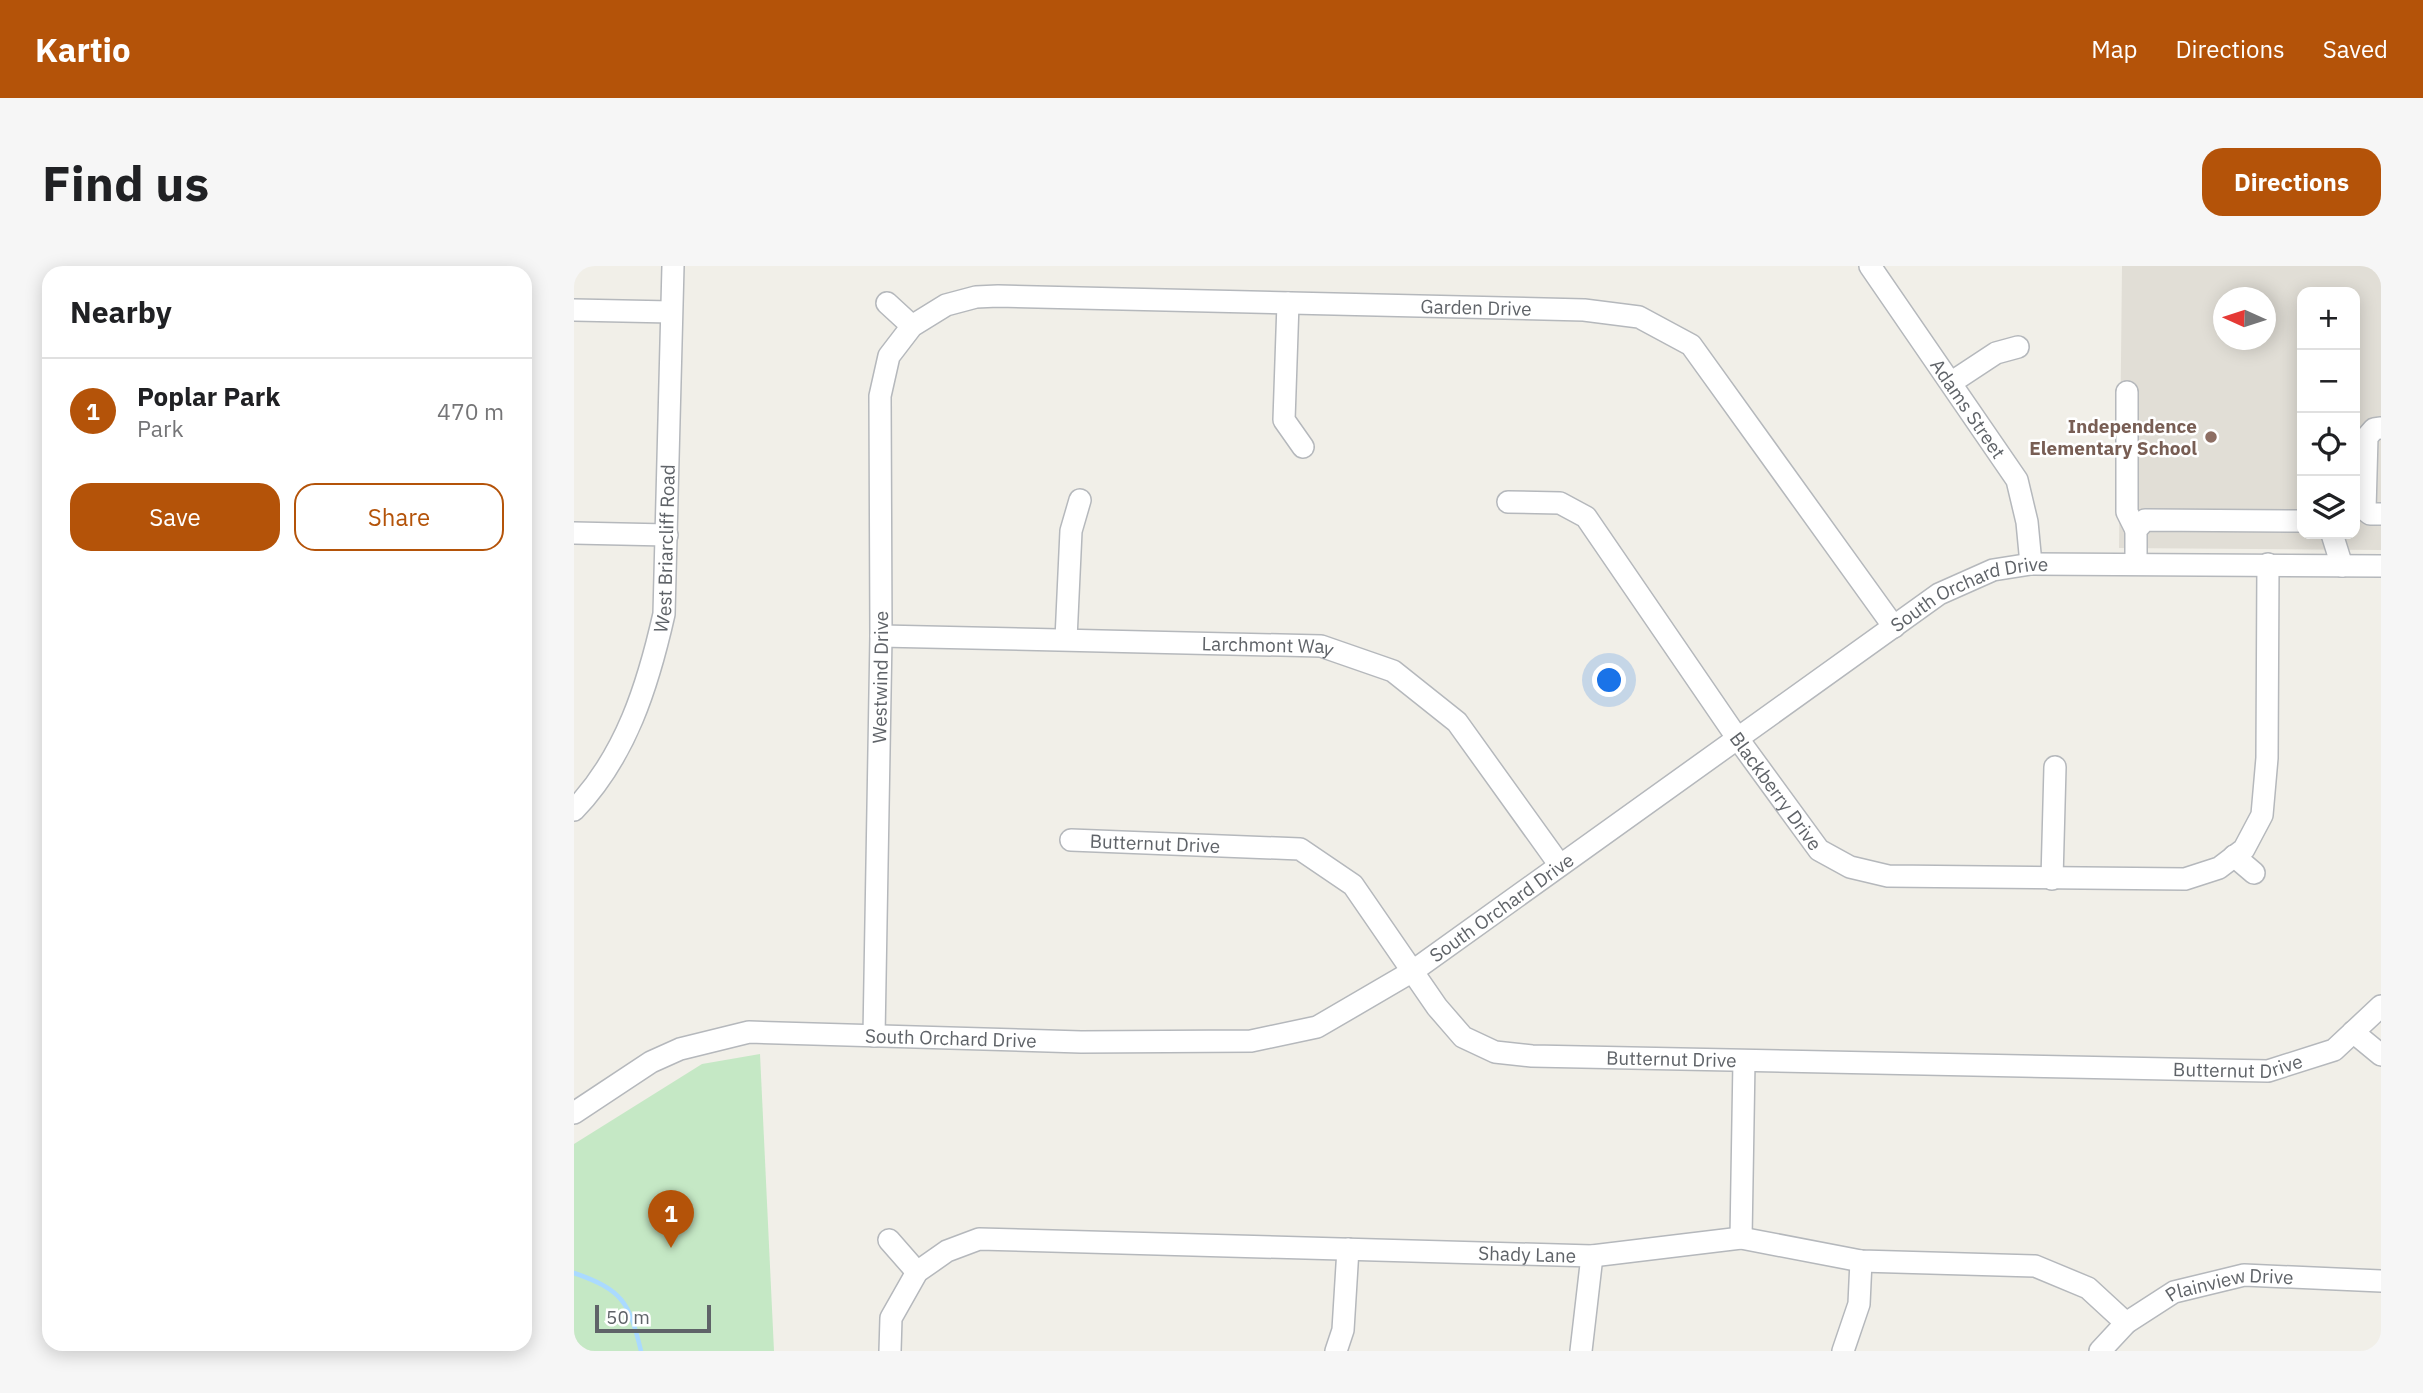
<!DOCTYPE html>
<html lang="en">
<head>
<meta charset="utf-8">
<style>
	:root { --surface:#fff; --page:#f6f6f6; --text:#202124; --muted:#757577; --line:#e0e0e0; --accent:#b45309 }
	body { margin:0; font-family:"IBM Plex Sans",sans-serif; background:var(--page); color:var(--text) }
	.controls { position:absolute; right:21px; top:21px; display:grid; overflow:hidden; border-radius:14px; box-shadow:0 4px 18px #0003 }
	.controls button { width:63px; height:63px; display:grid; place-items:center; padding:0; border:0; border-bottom:2px solid var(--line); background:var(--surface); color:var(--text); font:35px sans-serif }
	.compass { position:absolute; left:1639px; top:21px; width:63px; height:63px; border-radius:50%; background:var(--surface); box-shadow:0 4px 18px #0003; rotate:273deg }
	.scale { position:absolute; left:21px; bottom:18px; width:116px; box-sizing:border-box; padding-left:7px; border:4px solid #5f6368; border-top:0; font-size:19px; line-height:24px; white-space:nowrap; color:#5f6368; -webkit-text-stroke:5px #fff; paint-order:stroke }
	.you { position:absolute; left:1036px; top:415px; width:24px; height:24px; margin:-18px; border:5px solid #fff; border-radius:50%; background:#1a73e8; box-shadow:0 0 0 10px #1a73e833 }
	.badge { display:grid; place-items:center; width:46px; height:46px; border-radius:50%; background:var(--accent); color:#fff; font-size:23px; font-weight:700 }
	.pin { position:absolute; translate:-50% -58px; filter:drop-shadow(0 2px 4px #0008) }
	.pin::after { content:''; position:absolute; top:37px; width:24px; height:21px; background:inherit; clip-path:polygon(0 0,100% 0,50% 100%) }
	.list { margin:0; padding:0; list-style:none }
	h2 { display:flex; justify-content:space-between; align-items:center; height:91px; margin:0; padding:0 28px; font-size:30px }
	h2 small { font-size:23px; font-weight:400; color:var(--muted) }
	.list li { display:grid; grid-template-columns:46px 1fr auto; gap:21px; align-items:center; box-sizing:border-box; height:105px; padding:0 28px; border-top:2px solid var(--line) }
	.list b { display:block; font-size:26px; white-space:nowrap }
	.list p { margin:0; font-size:23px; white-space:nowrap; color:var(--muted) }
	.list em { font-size:23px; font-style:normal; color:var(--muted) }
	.actions { display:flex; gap:14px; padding:21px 28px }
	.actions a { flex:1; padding:16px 0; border:2px solid var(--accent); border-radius:21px; text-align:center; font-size:24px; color:var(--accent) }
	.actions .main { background:var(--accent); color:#fff }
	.icon { flex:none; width:38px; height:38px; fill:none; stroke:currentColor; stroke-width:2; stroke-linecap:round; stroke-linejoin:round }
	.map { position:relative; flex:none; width:1807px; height:1085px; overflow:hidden; border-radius:21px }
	header { display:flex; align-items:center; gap:42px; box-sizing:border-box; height:98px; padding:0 35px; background:var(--accent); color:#fff }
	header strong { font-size:33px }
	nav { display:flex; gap:38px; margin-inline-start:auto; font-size:24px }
	.intro { display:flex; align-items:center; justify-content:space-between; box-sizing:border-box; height:168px; padding:0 42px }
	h1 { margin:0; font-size:49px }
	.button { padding:18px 32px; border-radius:21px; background:var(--accent); color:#fff; font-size:24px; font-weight:700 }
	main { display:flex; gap:42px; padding:0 42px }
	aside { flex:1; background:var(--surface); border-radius:21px; box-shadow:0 4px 18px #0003 }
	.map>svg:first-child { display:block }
</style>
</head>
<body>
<header>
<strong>Kartio</strong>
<nav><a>Map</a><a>Directions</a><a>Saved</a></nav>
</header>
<div class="intro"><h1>Find us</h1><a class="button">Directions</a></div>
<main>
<aside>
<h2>Nearby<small></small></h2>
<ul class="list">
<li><span class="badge">1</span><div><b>Poplar Park</b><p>Park</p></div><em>470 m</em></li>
</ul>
<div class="actions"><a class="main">Save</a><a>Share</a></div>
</aside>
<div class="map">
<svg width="1807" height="1085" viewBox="0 0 1807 1085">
	<rect width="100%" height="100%" fill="#f1efe8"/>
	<!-- education -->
	<path fill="#e1ded6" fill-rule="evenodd" d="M1548,0h259v284l-262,-2zM1728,26h53v242h-53zM1650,32h42v42h-42z"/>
	<!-- green -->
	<path fill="#c5e8c5" d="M186,788l14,297h-200v-207l128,-80z"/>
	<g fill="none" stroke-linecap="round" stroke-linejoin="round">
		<!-- stream -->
		<path stroke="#aadaff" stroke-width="4.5" d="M0,1007c49,17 55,29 67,78"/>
		<!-- minor casing -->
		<g stroke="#b5b8bc" stroke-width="24">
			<g id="minor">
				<path id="s1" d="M1296,0l147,214 10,42 4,42"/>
				<path d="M313,37l25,23"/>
				<path d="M714,37l-4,117 19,27"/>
				<path d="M0,44l97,2"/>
				<path d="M1378,116l44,-29 22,-6"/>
				<path d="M1553,126v120l9,18"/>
				<path d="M1807,162l-7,1 -7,8 -2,73 5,4h11"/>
				<path id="s2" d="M934,236l52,1 26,14 152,222 81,111 31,17 38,9 297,3 34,-11 25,-19 18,-34 5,-57 1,-194"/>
				<path d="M0,267l93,2"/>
				<path d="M1758,268l10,32"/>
				<path d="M1562,298v-34l9,-10 157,1"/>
				<path id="s3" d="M307,370l440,10 72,25 64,51 102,142"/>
				<path d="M492,373l5,-108 9,-31"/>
				<path id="s4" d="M0,544c52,-54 74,-125 90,-196l9,-348"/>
				<path id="s5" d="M497,574l229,9 53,36 84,122 26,30 32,15 37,4 736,15 66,-21 47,-44"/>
				<path d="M1660,590l20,17"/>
				<path d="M1478,613l3,-112"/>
				<path d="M1779,766l28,23"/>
				<path id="s6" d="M300,770l7,-400 -1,-240 9,-40 23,-30 34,-21 30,-8 22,-1 586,14 55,7 52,28 203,282"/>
				<path id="s7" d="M0,847l77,-51 29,-13 69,-17 332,10 170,-1 66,-14 96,-56 526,-377 54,-24 38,-6 350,2"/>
				<path d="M1167,972l3,-177"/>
				<path d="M315,974l28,32"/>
				<path id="s8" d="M316,1085l1,-33 26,-46 30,-21 32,-12 613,17 149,-18 120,23 174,5 53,22 38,35"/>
				<path d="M762,1085l7,-21 5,-81"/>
				<path d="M1007,1085l11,-95"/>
				<path d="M1269,1085l16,-47 2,-43"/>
				<path id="s9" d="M1526,1085l26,-28 48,-31 70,-17 137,6"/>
			</g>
		</g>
		<!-- minor -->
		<use href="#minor" stroke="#fff" stroke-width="21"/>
	</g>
	<!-- markers -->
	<circle fill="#8d6e63" stroke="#fff" stroke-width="2.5" cx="1637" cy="171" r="7"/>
	<g text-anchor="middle" stroke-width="5" stroke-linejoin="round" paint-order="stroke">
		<!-- street labels -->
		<g font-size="19" fill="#5f6368" stroke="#fff">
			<text dy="7" stroke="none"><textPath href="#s6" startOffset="1290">Garden Drive</textPath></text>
			<text dy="7" stroke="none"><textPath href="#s1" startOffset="173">Adams Street</textPath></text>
			<text dy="7" stroke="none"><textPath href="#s4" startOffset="284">West Briarcliff Road</textPath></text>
			<text dy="7" stroke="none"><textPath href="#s7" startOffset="1552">South Orchard Drive</textPath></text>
			<text dy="7" stroke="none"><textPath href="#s3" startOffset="387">Larchmont Way</textPath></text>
			<text dy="7" stroke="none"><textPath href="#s6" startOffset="359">Westwind Drive</textPath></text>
			<text dy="7" stroke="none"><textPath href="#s2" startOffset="415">Blackberry Drive</textPath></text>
			<text dy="7" stroke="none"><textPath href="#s5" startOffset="84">Butternut Drive</textPath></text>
			<text dy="7" stroke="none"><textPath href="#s7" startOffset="985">South Orchard Drive</textPath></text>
			<text dy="7" stroke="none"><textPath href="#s7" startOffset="397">South Orchard Drive</textPath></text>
			<text dy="7" stroke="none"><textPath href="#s5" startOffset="693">Butternut Drive</textPath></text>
			<text dy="7" stroke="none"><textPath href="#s5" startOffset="1260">Butternut Drive</textPath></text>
			<text dy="7" stroke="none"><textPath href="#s8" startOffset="705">Shady Lane</textPath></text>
			<text dy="7" stroke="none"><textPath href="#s9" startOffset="152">Plainview Drive</textPath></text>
		</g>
		<!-- education labels -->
		<g font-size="19" font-weight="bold" fill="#785e54" stroke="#fff" text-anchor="end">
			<text x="1623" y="167">Independence<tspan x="1623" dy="22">Elementary School</tspan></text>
		</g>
	</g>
</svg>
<div class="controls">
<button>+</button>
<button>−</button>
<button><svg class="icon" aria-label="locate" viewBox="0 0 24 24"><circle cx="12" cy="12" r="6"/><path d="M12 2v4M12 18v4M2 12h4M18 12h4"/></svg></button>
<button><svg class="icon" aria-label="layers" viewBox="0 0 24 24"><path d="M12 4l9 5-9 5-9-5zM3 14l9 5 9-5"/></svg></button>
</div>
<svg class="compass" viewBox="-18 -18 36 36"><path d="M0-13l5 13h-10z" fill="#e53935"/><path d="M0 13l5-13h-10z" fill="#757577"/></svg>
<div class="scale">50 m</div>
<div class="you"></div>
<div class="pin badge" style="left:97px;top:982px">1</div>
</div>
</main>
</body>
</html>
